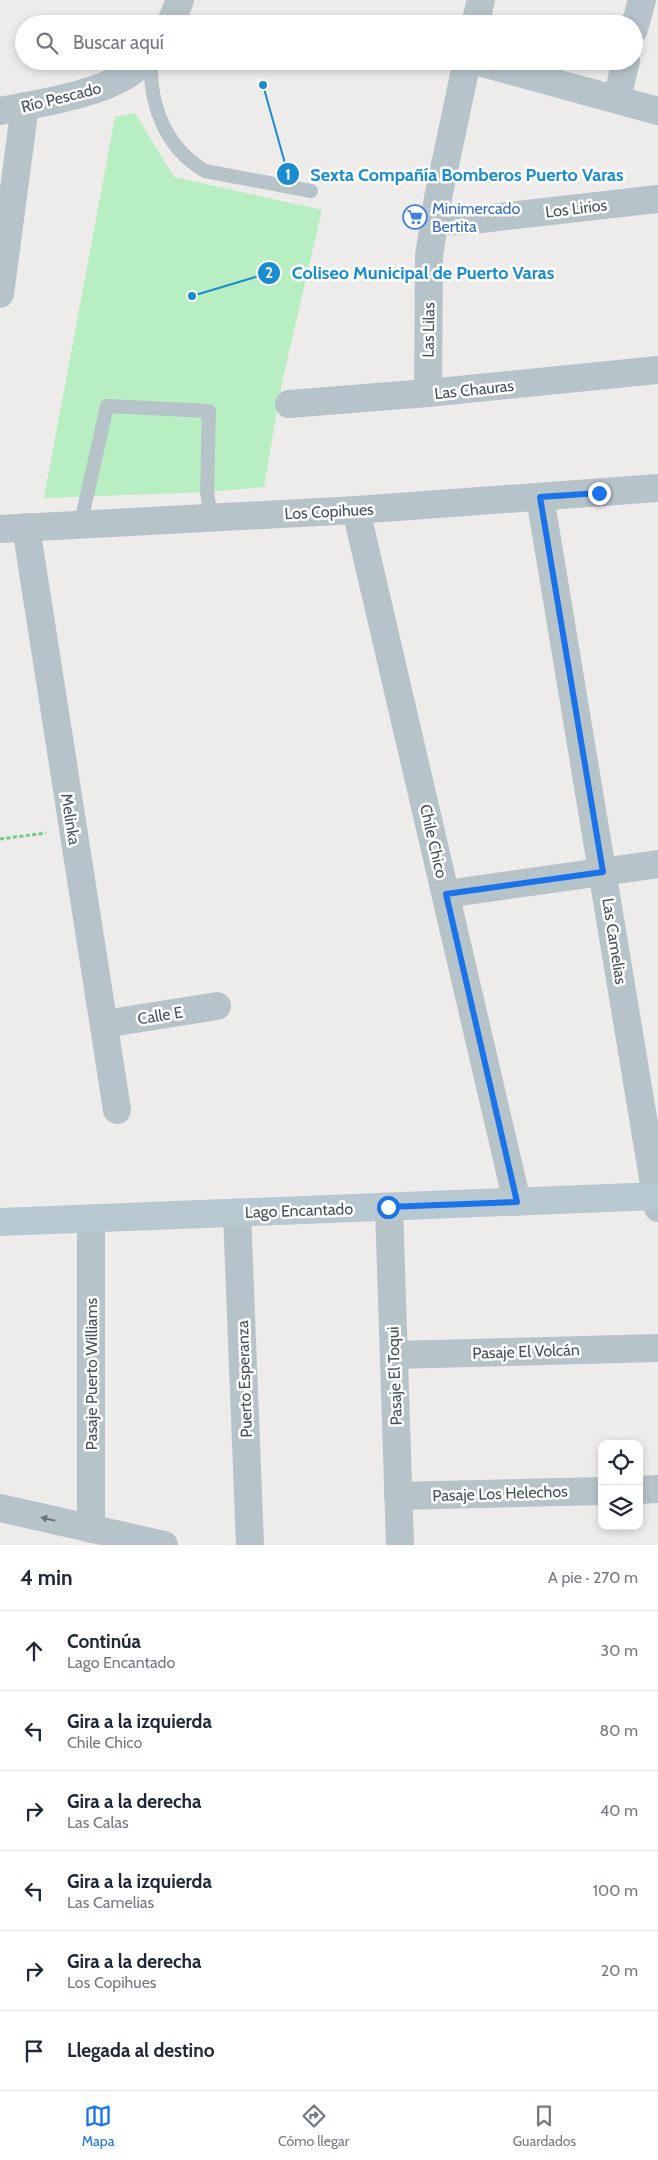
<!DOCTYPE html>
<html lang="es">
<head>
<meta charset="utf-8">
<style>
	:root { --surface:#fff; --page:#f6f6f7; --text:#1f2937; --muted:#747a83; --line:#e0e1e3; --accent:#1a73e8 }
	body { margin:0; font-family:Cabin,sans-serif; background:var(--page); color:var(--text) }
	.controls { position:absolute; right:15px; bottom:15px; display:grid; overflow:hidden; border-radius:10px; box-shadow:0 2px 8px #0003 }
	.controls button { width:45px; height:45px; display:grid; place-items:center; padding:0; border:0; border-bottom:1px solid var(--line); background:var(--surface); color:var(--text); font:25px sans-serif }
	.stop { position:absolute; width:15px; height:15px; margin:-11px; border:4px solid #1a73e8; border-radius:50%; background:#fff }
	.stop.end { background:#1a73e8; border-color:#fff; box-shadow:0 1px 5px #0008 }
	.list { margin:0; padding:0; list-style:none }
	h2 { display:flex; justify-content:space-between; align-items:center; height:65px; margin:0; padding:0 20px; font-size:21px }
	h2 small { font-size:16px; font-weight:400; color:var(--muted) }
	.list li { display:grid; grid-template-columns:32px 1fr auto; gap:15px; align-items:center; box-sizing:border-box; height:80px; padding:0 20px; border-top:1px solid var(--line) }
	.list b { display:block; font-size:19px; white-space:nowrap }
	.list p { margin:0; font-size:16px; white-space:nowrap; color:var(--muted) }
	.list em { font-size:16px; font-style:normal; color:var(--muted) }
	.icon { flex:none; width:28px; height:28px; fill:none; stroke:currentColor; stroke-width:2; stroke-linecap:round; stroke-linejoin:round }
	.map { position:relative; flex:none; width:658px; height:1545px; overflow:hidden }
	.search { position:absolute; background:var(--surface); box-shadow:0 2px 8px #0003; left:15px; right:15px; top:15px; height:55px; display:flex; align-items:center; gap:12px; box-sizing:border-box; padding:0 18px; border-radius:28px; color:var(--muted); font-size:19px }
	.sheet { height:545px; background:var(--surface) }
	nav { display:flex; justify-content:space-around; align-items:center; box-sizing:border-box; height:70px; border-top:1px solid var(--line); background:var(--surface); font-size:14px; color:var(--muted) }
	nav a { display:grid; justify-items:center; gap:2px }
	nav .on { color:var(--accent) }
	.map>svg:first-child { display:block }
</style>
</head>
<body>
<div class="map">
<svg width="658" height="1545" viewBox="0 0 658 1545">
	<rect width="100%" height="100%" fill="#eeebeb"/>
	<!-- green -->
	<path fill="#b7eec2" d="M135,113l39,64 148,33 -40,172 -18,105 -57,5 -163,6 71,-381z"/>
	<g fill="none" stroke-linecap="round" stroke-linejoin="round">
		<!-- path -->
		<path stroke="#6fcc8d" stroke-width="3" stroke-dasharray="4 2.5" stroke-linecap="butt" d="M0,839l46,-6"/>
		<!-- lane -->
		<g stroke="#b6c3c9" stroke-width="14">
			<path d="M151,61c-2,45 15,87 54,110l106,20"/>
			<path d="M75,524l8,-11 24,-107 102,5 -2,81 4,25"/>
		</g>
		<!-- street -->
		<g stroke="#b6c3c9" stroke-width="28">
			<path d="M170,24l10,-24"/>
			<path d="M475,24l6,-24"/>
			<path d="M634,29l8,-29"/>
			<path d="M475,61l183,50"/>
			<path d="M617,98l9,-37"/>
			<path d="M0,111c42,-8 115,-18 144,-50"/>
			<path d="M434,221h30l194,-22"/>
			<path d="M0,294l25,-188"/>
			<path d="M428,393l1,-137 9,-58 29,-137"/>
			<path d="M289,404l139,-11 230,-23"/>
			<path d="M540,497l118,711"/>
			<path d="M356,510l161,692"/>
			<path d="M26,527l91,583"/>
			<path d="M0,529l356,-19 302,-22"/>
			<path d="M446,894l212,-30"/>
			<path d="M104,1024l113,-18"/>
			<path d="M389,1207l11,338"/>
			<path d="M237,1213l13,332"/>
			<path d="M91,1219v310"/>
			<path d="M394,1355l264,-7"/>
			<path d="M639,1490l19,-1"/>
			<path d="M398,1496l204,-5"/>
			<path d="M0,1508l164,37"/>
		</g>
		<!-- secondary -->
		<path stroke="#b8c8d0" stroke-width="28" d="M0,1222l658,-26"/>
	</g>
	<!-- one-way arrows -->
	<defs><path id="oneway-solid" d="M-6-.8H1V-3.2L6.5 0L1 3.2V.8H-6Z" transform="scale(1.25)"/></defs>
	<use fill="#66757b" href="#oneway-solid" transform="translate(48 1519) rotate(-167)"/>
	<g fill="none" stroke-linecap="round" stroke-linejoin="round">
		<!-- route -->
		<path stroke="#1a73e8" stroke-width="6" d="M388,1207l129,-5 -71,-308 157,-22 -63,-375 59,-4"/>
	</g>
	<!-- icons -->
	<defs>
		<g id="supermarket-ring" transform="scale(1.25)"><circle r="9.5" fill="#fff" stroke="#3f7fe0" stroke-width="1.5"/><path d="M-6-5.5h2.5l.6 2H6L4.5 2H-2.5L-4.4-4H-6ZM-1.5 3.2a1.3 1.3 0 1 0 .1 0ZM3 3.2a1.3 1.3 0 1 0 .1 0Z" fill="#3f7fe0"/></g>
	</defs>
	<g fill-rule="evenodd">
		<use href="#supermarket-ring" x="415" y="217"/>
	</g>
	<g text-anchor="middle" stroke-width="5" stroke-linejoin="round" paint-order="stroke">
		<!-- street labels -->
		<g font-size="16" fill="#435359" stroke="#fff">
			<text transform="translate(61 97) rotate(-14)" y="6">Río Pescado</text>
			<text transform="translate(576 208) rotate(-7)" y="6">Los Lirios</text>
			<text transform="translate(428 330) rotate(-89)" y="6">Las Lilas</text>
			<text transform="translate(474 389) rotate(-6)" y="6">Las Chauras</text>
			<text transform="translate(329 511) rotate(-3)" y="6">Los Copihues</text>
			<text transform="translate(71 819) rotate(81)" y="6">Melinka</text>
			<text transform="translate(434 841) rotate(77)" y="6">Chile Chico</text>
			<text transform="translate(615 941) rotate(81)" y="6">Las Camelias</text>
			<text transform="translate(160 1015) rotate(-9)" y="6">Calle E</text>
			<text transform="translate(299 1210) rotate(-2)" y="6">Lago Encantado</text>
			<text transform="translate(526 1351) rotate(-2)" y="6">Pasaje El Volcán</text>
			<text transform="translate(91 1374) rotate(-90)" y="6">Pasaje Puerto Williams</text>
			<text transform="translate(394 1376) rotate(-92)" y="6">Pasaje El Toqui</text>
			<text transform="translate(244 1379) rotate(-92)" y="6">Puerto Esperanza</text>
			<text transform="translate(500 1493) rotate(-2)" y="6">Pasaje Los Helechos</text>
		</g>
		<!-- shop labels -->
		<g font-size="16" fill="#366cbe" stroke="#fff" text-anchor="start">
			<text x="432" y="214">Minimercado<tspan x="432" dy="18">Bertita</tspan></text>
		</g>
	</g>
	<!-- callouts -->
	<path fill="none" stroke="#1a8cd0" stroke-width="2" d="M263 85L288 174M192 296L269 273"/>
	<g fill="#1a8cd0" stroke="#fff" stroke-width="2">
		<circle cx="263" cy="85" r="5"/>
		<circle cx="192" cy="296" r="5"/>
		<circle cx="288" cy="174" r="12"/>
		<circle cx="269" cy="273" r="12"/>
	</g>
	<g font-size="15" text-anchor="middle" font-weight="bold" fill="#fff">
		<text x="288" y="180">1</text>
		<text x="269" y="278">2</text>
	</g>
	<g font-size="18" text-anchor="middle" font-weight="bold" fill="#1a8cd0" stroke="#fff" stroke-width="5" stroke-linejoin="round" paint-order="stroke">
		<text x="467" y="181">Sexta Compañía Bomberos Puerto Varas</text>
		<text x="423" y="279">Coliseo Municipal de Puerto Varas</text>
	</g>
</svg>
<div class="controls">
<button><svg class="icon" aria-label="locate" viewBox="0 0 24 24"><circle cx="12" cy="12" r="6"/><path d="M12 2v4M12 18v4M2 12h4M18 12h4"/></svg></button>
<button><svg class="icon" aria-label="layers" viewBox="0 0 24 24"><path d="M12 4l9 5-9 5-9-5zM3 14l9 5 9-5"/></svg></button>
</div>
<div class="stop" style="left:388px;top:1207px"></div>
<div class="stop end" style="left:599px;top:493px"></div>
<div class="search"><svg class="icon" aria-label="search" viewBox="0 0 24 24"><circle cx="10" cy="10" r="6"/><path d="M15 15l6 6"/></svg>Buscar aquí</div>
</div>
<section class="sheet">
<h2>4 min<small>A pie · 270 m</small></h2>
<ul class="list">
<li><svg class="icon" aria-label="ahead" viewBox="0 0 24 24"><path d="M12 20V5M6 11l6-6 6 6"/></svg><div><b>Continúa</b><p>Lago Encantado</p></div><em>30 m</em></li>
<li><svg class="icon" aria-label="left" viewBox="0 0 24 24"><path d="M17 20v-9H6M10 6l-5 5 5 5"/></svg><div><b>Gira a la izquierda</b><p>Chile Chico</p></div><em>80 m</em></li>
<li><svg class="icon" aria-label="right" viewBox="0 0 24 24"><path d="M7 20v-9h11M14 6l5 5-5 5"/></svg><div><b>Gira a la derecha</b><p>Las Calas</p></div><em>40 m</em></li>
<li><svg class="icon" aria-label="left" viewBox="0 0 24 24"><path d="M17 20v-9H6M10 6l-5 5 5 5"/></svg><div><b>Gira a la izquierda</b><p>Las Camelias</p></div><em>100 m</em></li>
<li><svg class="icon" aria-label="right" viewBox="0 0 24 24"><path d="M7 20v-9h11M14 6l5 5-5 5"/></svg><div><b>Gira a la derecha</b><p>Los Copihues</p></div><em>20 m</em></li>
<li><svg class="icon" aria-label="arrive" viewBox="0 0 24 24"><path d="M6 21V4h12l-3 4 3 4H6"/></svg><div><b>Llegada al destino</b></div></li>
</ul>
</section>
<nav>
<a class="on"><svg class="icon" aria-label="map" viewBox="0 0 24 24"><path d="M3 6l6-2 6 2 6-2v14l-6 2-6-2-6 2zM9 4v14M15 6v14"/></svg>Mapa</a>
<a><svg class="icon" aria-label="directions" viewBox="0 0 24 24"><path d="M12 3l9 9-9 9-9-9zM9 14v-3h6M13 9l2 2-2 2"/></svg>Cómo llegar</a>
<a><svg class="icon" aria-label="saved" viewBox="0 0 24 24"><path d="M7 4h10v16l-5-4-5 4z"/></svg>Guardados</a>
</nav>
</body>
</html>
